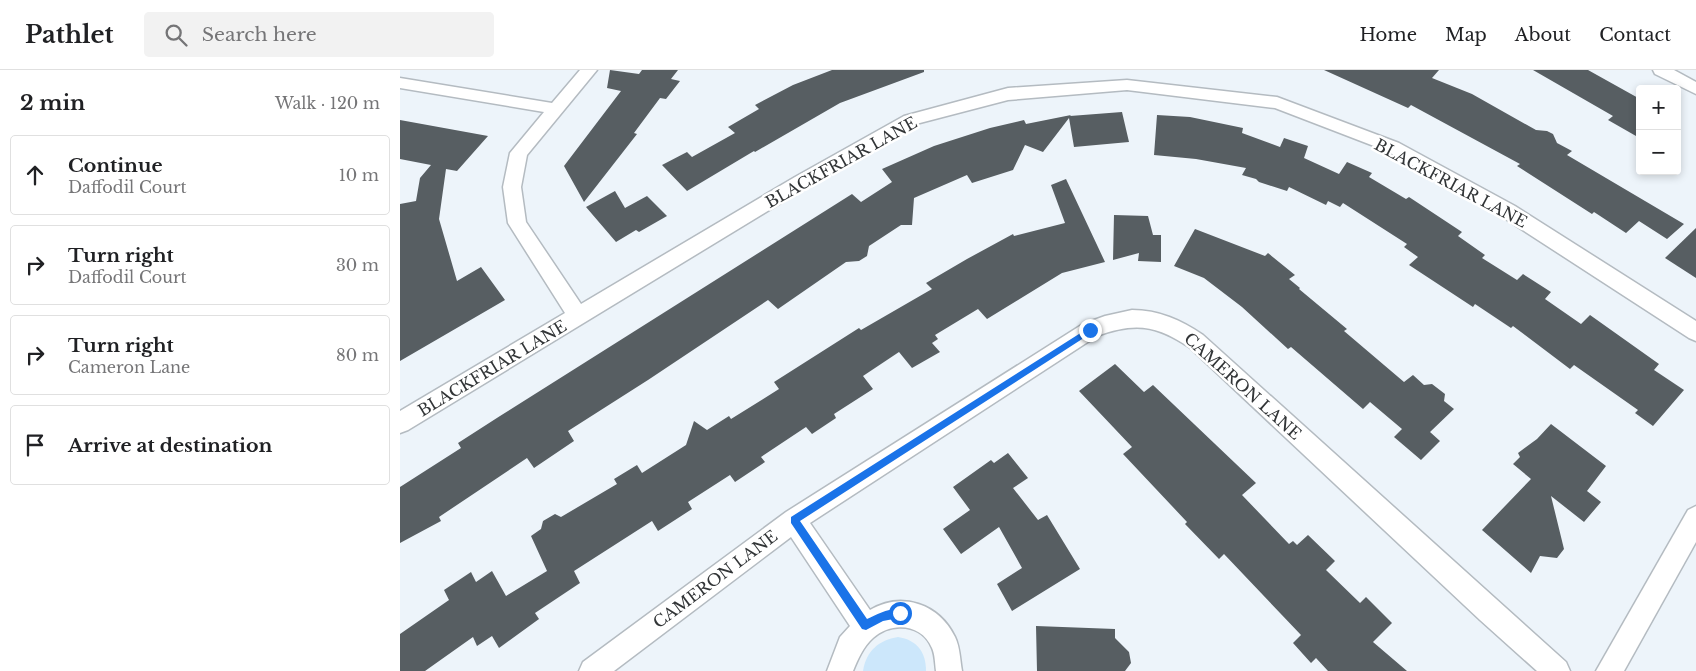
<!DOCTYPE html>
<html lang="en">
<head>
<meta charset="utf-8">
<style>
	:root { --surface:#fff; --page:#f2f2f2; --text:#202124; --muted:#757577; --line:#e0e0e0 }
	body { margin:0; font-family:"Libre Baskerville",serif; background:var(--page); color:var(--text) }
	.controls { position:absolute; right:15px; top:15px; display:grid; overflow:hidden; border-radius:5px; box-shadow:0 2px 8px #0003 }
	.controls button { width:45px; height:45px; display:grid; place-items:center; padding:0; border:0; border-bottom:1px solid var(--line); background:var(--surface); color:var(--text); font:25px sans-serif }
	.stop { position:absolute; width:15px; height:15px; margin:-11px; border:4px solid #1a73e8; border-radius:50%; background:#fff }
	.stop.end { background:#1a73e8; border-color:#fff; box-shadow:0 1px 5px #0008 }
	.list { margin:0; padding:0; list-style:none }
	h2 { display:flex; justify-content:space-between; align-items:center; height:65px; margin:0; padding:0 20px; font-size:21px }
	h2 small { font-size:16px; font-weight:400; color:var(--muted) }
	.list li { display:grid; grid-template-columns:32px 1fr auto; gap:15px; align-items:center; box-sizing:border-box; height:80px; margin:0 10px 10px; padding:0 10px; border:1px solid var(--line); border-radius:5px }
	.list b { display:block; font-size:19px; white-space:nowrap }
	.list p { margin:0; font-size:16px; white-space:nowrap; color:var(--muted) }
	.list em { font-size:16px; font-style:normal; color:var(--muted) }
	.icon { flex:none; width:28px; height:28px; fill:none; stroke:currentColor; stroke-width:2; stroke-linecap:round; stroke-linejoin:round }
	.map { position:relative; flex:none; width:1296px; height:601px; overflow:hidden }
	header { display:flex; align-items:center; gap:30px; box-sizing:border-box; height:70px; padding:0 25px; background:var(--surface); border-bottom:1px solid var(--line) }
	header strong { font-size:24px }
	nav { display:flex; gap:28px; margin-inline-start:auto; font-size:18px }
	.search { width:350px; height:45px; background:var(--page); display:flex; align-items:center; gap:12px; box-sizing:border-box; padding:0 18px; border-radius:5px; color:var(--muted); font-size:19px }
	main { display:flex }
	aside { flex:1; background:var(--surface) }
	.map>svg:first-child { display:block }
</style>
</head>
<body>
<header>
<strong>Pathlet</strong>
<div class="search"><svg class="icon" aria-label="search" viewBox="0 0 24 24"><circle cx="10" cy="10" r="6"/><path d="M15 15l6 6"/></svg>Search here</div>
<nav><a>Home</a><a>Map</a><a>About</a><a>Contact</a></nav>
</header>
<main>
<aside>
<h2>2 min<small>Walk · 120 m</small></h2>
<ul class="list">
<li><svg class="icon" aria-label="ahead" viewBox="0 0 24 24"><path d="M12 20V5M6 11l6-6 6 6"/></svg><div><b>Continue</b><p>Daffodil Court</p></div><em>10 m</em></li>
<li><svg class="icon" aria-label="right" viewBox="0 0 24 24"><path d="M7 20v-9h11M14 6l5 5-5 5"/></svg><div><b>Turn right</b><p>Daffodil Court</p></div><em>30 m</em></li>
<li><svg class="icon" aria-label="right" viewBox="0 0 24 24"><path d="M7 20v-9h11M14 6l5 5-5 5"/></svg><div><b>Turn right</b><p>Cameron Lane</p></div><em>80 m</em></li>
<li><svg class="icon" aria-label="arrive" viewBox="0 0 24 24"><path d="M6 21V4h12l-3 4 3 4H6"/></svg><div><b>Arrive at destination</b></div></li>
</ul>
</aside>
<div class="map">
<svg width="1296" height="601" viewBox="0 0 1296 601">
	<rect width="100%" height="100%" fill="#edf4fa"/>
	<!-- green -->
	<path fill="#cce7fb" d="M498,567c19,3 28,15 28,34h-63c3,-20 16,-31 35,-34z"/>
	<!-- building -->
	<g fill="#575e62">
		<path d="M210,0l29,4 3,-4h36l-7,9 9,2 -14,18 -6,-1 -26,35 3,1 -53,68 -20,-36 57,-75 -14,-3z"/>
		<path d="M432,0h92v2l-84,31 -85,49 -1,-1 -67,40 -25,-26 25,-13 5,5 43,-24 -7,-6 31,-18 -4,-4 38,-20z"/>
		<path d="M924,0h115l-7,8 40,16 64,36 11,1 6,3 4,9 15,8 -5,4 117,69 -17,15 -28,-18 -13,12 -32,-21 -2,2 -75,-48 3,-2 -109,-59 -3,3z"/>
		<path d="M1133,0h55l52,29v34l-4,3 -28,-16 5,-4z"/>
		<path d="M722,42l7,30 -55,5 -5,-29 -26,34 -18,-7 -12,25 -41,13 -5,-8 -53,23 -2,27h-11l-32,21 -2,10 -8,5 -13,1 -68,47 -10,-9 -120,80 -80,51 6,10 -40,27 -7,-10 -88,59 2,4 -41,22v-56l61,-39 -3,-5 42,-27 352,-222 9,8 31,-20 -10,-13 52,-23 56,-18 34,-8 2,4 45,-9 -1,1z"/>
		<path d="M757,45l33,2 53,11 -1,5 38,14 4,-9 24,8 -4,12 35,16 8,-12 25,11 -3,4 37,22 3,-2 53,35 -4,4 27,19 -3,3 35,22 6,-6 28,18 -6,7 36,25 9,-9 69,49 -5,6 30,20 -31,36 -18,-13 3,-3 -64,-45 -4,4 -57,-43 -2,2 -36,-24 -2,3 -64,-42 9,-8 -14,-10 3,-3 -64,-41 -3,4 -12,-6 -2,4 -37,-18 -2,4 -28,-9 -3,-3 -14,-4 4,-7 -50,-9 -42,-4z"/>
		<path d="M0,50l88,16 -31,35 -11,-2 -7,50 18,62 24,-14 24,33 -105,61v-157l16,-3 4,-23 11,-13 -31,-6z"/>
		<path d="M666,109l39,83 -43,11 -75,46 -9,-10 -43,26 3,4 -6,4 8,9 -28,16 -13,-16 -36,24 10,13 -39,25 2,4 -24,16 -6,-7 -45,30 4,5 -30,20 -5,-7 -42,27 4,7 -34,22 -6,-10 -78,50 6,12 -45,30 4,6 -40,29 -7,-12 -15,10 -4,-9 -48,34h-25v-37l49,-34 -5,-10 27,-18 5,10 16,-11 14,25 41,-25 -16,-35 10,-7 2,-8 12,-7 6,3 56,-33 -3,-5 23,-14 5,8 44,-28 8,-24 13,9 22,-14 2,3 48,-30 -5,-7 85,-54 2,2 71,-41 -6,-6 41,-24 46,-25 1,2 51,-13 -14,-38z"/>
		<path d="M215,121l10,17 22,-12 20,20 -28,16 -3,-2 -20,12 -30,-35z"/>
		<path d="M714,145l34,1 5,19h8v27l-23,-1 1,-8 -26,7z"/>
		<path d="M1296,158v50l-31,-20z"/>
		<path d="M795,159l70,27 3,-3 27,22 -6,4 11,9 -1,1 48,40 -3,2 60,51 9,-7 11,10 8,-1 13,10 -1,7 10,8 -24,23 10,9 -19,19 -27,-23 8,-8 -32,-27 -7,7 -72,-62 -3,2 -46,-42 -38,-29 -30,-12z"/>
		<path d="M715,294l29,28 9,-7 103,98 -14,12 47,49 4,-3 4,4 11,-10 27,26 -9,9 34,33 6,-6 26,26 -19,19 34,29h-79l-12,-13 -5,5 -18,-20 8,-8 -77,-81 -5,5 -34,-35 2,-2 -64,-68 9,-7 -53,-56z"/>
		<path d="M1151,354l55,42 -19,25 14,11 -17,20 -33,-26 13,53 -7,9 -17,-2 -9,17 -49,-43 49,-51 -18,-15 7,-7 -2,-4 19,-14z"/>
		<path d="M608,383l20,25 -15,10 25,32 9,-5 33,54 -68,42 -15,-27 25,-16 -23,-41 -38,27 -18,-25 27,-19 -17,-23 38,-27 3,3z"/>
		<path d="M636,556l79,3v9l14,14 2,11 -6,8h-88z"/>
	</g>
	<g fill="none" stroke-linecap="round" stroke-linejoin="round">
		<!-- street casing -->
		<g stroke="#b4bbc1" stroke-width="3">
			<g id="street">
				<path d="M180,0h17l-70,85 -6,32 5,35 55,82 214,-127 109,-61 104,-28 119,-8 150,17 122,46 116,63 181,115v20l-7,-3 -188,-122 -114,-65 -112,-43 -148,-18 -119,10 -92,24 -109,63 -399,243 -8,3v-22l165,-98 -57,-90 -5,-36 7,-34 34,-41 -144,-24v-10l152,25z"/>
				<path d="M1253,0h21l22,12v12l-41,-20z"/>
				<path d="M732,240c27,0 49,10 71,25l363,327 4,9h-33l-57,-51 -291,-273c-33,-22 -54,-25 -92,-11l-287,187 60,87c32,-19 69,-6 85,27 5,10 5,23 7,34h-26c-1,-7 -1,-17 -4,-23 -10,-24 -40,-27 -59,-10 -10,9 -15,21 -20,33h-26l13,-34 10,-11 -59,-89 -177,134h-35l4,-9 203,-150 297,-188 22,-8z"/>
				<path d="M1296,436v36l-72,129h-28l92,-161z"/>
			</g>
		</g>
		<!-- street -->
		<use href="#street" fill="#fff" fill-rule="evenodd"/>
	</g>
	<!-- route -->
	<path fill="#1a73e8" d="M690,257l3,1v4l-293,189 67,98c11,-5 25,-13 37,-9v7l-21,4 -17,9 -4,-1 -71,-106v-6z"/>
	<g text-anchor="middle" stroke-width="5" stroke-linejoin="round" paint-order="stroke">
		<!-- street labels -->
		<g font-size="16" fill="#323537" stroke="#fff">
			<text transform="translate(441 92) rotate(-29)" y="6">BLACKFRIAR LANE</text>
			<text transform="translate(1051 113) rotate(28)" y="6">BLACKFRIAR LANE</text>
			<text transform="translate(92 298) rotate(-31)" y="6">BLACKFRIAR LANE</text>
			<text transform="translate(843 316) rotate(42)" y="6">CAMERON LANE</text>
			<text transform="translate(315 509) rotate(-37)" y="6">CAMERON LANE</text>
		</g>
	</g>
</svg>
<div class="controls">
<button>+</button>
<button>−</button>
</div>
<div class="stop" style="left:500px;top:543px"></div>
<div class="stop end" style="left:690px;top:260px"></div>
</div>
</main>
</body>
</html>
